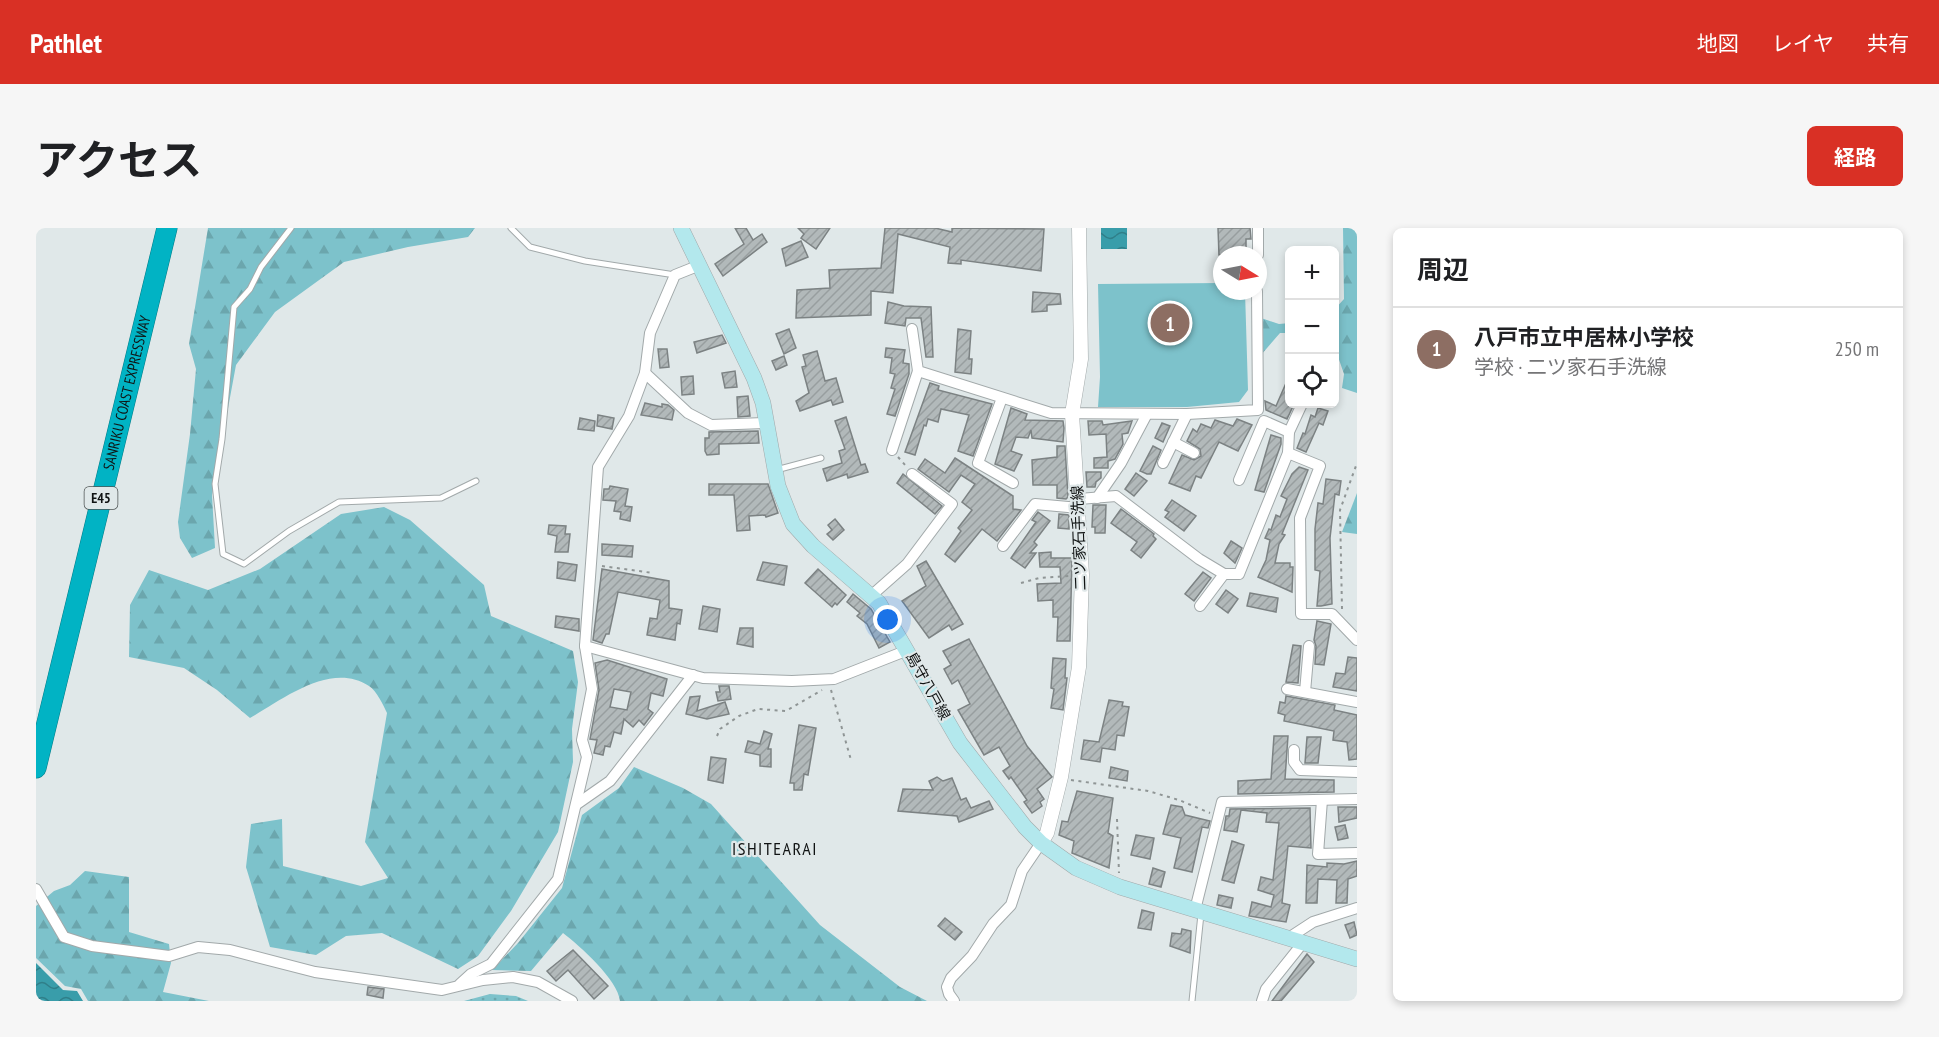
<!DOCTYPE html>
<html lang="ja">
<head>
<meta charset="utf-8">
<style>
	:root { --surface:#fff; --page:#f6f6f6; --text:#202124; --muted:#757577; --line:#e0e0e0; --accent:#d93025 }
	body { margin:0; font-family:"PT Sans Narrow","Noto Sans JP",sans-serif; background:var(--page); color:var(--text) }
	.controls { position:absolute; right:18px; top:18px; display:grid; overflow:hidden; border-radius:9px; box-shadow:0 3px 9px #0003 }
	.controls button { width:54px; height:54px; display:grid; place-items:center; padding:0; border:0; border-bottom:2px solid var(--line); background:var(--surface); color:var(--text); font:30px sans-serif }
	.compass { position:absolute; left:1177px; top:18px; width:54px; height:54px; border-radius:50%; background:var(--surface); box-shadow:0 3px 9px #0003; rotate:100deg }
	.you { position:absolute; left:852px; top:392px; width:21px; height:21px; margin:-15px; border:4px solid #fff; border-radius:50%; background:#1a73e8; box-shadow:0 0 0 9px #1a73e833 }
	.badge { display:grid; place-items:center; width:39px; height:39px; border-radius:50%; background:var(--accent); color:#fff; font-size:20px; font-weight:700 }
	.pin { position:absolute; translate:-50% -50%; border:3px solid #fff; box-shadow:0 2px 6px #0006 }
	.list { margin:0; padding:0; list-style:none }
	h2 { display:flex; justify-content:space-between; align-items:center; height:78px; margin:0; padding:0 24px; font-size:26px }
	h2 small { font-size:20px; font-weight:400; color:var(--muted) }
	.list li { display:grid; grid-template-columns:39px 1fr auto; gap:18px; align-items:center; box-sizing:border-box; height:84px; padding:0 24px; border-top:2px solid var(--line) }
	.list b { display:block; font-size:22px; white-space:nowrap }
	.list p { margin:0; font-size:20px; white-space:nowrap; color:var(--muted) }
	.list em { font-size:20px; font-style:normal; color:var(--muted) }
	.icon { flex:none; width:33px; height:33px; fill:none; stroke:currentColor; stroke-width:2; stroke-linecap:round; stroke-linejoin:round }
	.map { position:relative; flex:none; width:1321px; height:773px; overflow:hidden; border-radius:9px }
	header { display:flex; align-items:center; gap:36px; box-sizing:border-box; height:84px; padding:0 30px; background:var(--accent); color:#fff }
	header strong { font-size:28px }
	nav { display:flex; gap:33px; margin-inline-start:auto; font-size:21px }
	.intro { display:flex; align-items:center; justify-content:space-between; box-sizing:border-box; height:144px; padding:0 36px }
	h1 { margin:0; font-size:42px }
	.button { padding:15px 27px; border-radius:9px; background:var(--accent); color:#fff; font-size:21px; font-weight:700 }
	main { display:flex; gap:36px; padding:0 36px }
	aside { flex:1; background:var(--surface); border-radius:9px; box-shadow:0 3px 9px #0003 }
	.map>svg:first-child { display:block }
</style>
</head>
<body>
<header>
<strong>Pathlet</strong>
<nav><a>地図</a><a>レイヤ</a><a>共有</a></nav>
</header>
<div class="intro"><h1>アクセス</h1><a class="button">経路</a></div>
<main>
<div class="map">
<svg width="1321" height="773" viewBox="0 0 1321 773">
	<defs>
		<pattern id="grass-dots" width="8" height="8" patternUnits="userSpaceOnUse" patternTransform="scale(1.5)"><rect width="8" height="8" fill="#7dc2cb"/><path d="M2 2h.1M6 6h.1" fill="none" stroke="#6ba6ad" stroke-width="1.8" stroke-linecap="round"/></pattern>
		<pattern id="forest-firs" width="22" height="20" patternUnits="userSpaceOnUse" patternTransform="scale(1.5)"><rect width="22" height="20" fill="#7dc2cb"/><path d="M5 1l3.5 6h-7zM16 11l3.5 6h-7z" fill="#6ba6ad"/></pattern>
		<pattern id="water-waves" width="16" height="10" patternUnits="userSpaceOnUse" patternTransform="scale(1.5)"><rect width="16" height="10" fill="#399daa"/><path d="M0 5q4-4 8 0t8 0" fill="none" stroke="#2f7f89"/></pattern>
		<pattern id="building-hatch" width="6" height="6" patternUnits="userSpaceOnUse" patternTransform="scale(1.5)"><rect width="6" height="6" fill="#b2b9ba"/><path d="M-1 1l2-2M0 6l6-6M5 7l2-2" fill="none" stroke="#989e9f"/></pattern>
	</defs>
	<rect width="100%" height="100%" fill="#e0e8e9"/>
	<!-- grass -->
	<path fill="url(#grass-dots)" d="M454,766l26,2 12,5h-64z"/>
	<!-- forest -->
	<g fill="url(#forest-firs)">
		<path d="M172,0h267l-7,9 -60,10 -64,15 -69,50 -39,53 -24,130 3,53 -23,10 -12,-20 -2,-16 12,-88 6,-65 -7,-25z"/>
		<path d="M1307,0h14v165l-15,-5 2,-14 -9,-26 -1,-38 10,-11z"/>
		<path d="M1225,90l18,6 11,-1 -1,10h-9l-19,22z"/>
		<path d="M1321,265v41l-15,-2z"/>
		<path d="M348,279l26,13 74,65 7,31 82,35 5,31 -6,47 1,33 -15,70 -47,79 -33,45 -20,13 -76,-36 -36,3 -30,19 -46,-8 -24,-80 5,-43 31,-5 1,47 78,20 27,-8 -23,-36 22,-129c-4,-8 -10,-22 -18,-27 -38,-25 -86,13 -119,32l-33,-28 -33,-22 -55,-11 1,-52 19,-35 59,20 52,-21 81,-55z"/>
		<path d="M598,539l49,21 28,16 109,121 80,62 27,14h-307c-2,-21 -40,-55 -57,-68l-32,38 -39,-1 26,-27 44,-55 20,-73 37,-27z"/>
		<path d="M49,643l44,6v55l40,12 2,19 -8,29 46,9h-121l-7,-12 -16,-3 -29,-28v-52l18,-15 16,-6z"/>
	</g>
	<!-- park -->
	<path fill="#7dc2cb" d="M1186,55v8h23l3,99 -9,12 -52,5h-89l2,-30 -2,-93z"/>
	<!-- water -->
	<g fill="url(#water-waves)">
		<rect x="1065" y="0" width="26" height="21"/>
		<path d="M0,735l27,27 14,1 6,10h-47z"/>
	</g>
	<!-- building -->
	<g fill="url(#building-hatch)" stroke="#7c8283" stroke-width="1.5" fill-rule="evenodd">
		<path d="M699,0h11l7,12 9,-6 5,8 -44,34 -8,-12 29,-20z"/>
		<path d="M762,0h32l-14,21 -15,-11 3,-4z"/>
		<path d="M849,0h50l17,4v-4l92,1 -3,42 -80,-11v4l-13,-1 2,-16 -52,-13 -5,59 -22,-2v24l-75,3 1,-28 33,-2 -1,-18 52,-2z"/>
		<path d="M1182,0h32l1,11h-5v13h-7v3h-20z"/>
		<path d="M765,13l7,16 -22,9 -4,-17z"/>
		<path d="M997,64l27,2 1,10 -14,1v6l-15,1z"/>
		<path d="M852,74l16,4 27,1 2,50h-7l-5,-39h-15l-1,8 -20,-3z"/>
		<path d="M753,101l7,19 -12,6 -8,-20z"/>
		<path d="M922,101l13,2 -2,28h3l-1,15 -16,-2z"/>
		<path d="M686,107l4,8 -29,10 -3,-11z"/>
		<path d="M850,120l19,2 -2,13 6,1v10l-14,42 -8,-2 8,-25 -4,-1 4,-14 -5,-1 2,-15 -7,-1z"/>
		<path d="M622,121h9l2,18 -9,1z"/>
		<path d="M781,123l8,30 11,-3 7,24 -10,3 -2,-5 -31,11 -4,-10 13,-8 -7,-26 4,-1 -3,-11z"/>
		<path d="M748,128l3,9 -11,5 -4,-9z"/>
		<path d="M699,143l2,16 -12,1 -3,-15z"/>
		<path d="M1254,146v30h4l-7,15 -21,-9 -1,-9 11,5z"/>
		<path d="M657,148l1,18 -12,1 -1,-18z"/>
		<path d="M894,155l9,3 -1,4 54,14 -19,52 -15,-5 11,-36 -28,-6 -3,13 -10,-3 -2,7 -2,-1 -9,30 -10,-3z"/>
		<path d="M712,168l2,20 -12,1 -1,-20z"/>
		<path d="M609,175l17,4v-3l6,1 6,5 -2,10 -31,-5z"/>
		<path d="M975,180l16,6 -2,6 38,1 1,7 -1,14 -31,-4 -1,-8 -3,8 -12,-1 -5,14 11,4 -8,16 -19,-7z"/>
		<path d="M1282,180l10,3 -5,14 -4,-2 -13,29 -9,-4 6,-15 2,1 6,-19 4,2z"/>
		<path d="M562,187l16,3 -2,11 -15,-3z"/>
		<path d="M810,189l15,48 4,-1 3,8 -20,6 -1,-4 -20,7 -4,-12 19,-6 -3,-12 6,-2 -10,-28z"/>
		<path d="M544,190l15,3 -1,10 -16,-2z"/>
		<path d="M1201,191l15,6 -14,26 -19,-9 -18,36 -5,-2 -6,15 -21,-8 13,-28 12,5 7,-4 -1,-7 -13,-8 6,-12 4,3 4,-8 10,4 4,-8 18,6z"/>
		<path d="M1052,193h14l1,4 29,-4 -4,12 -6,1 1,10 -8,15 -7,2v7h-14v-10l13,-1 -1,-23 -17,1z"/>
		<path d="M1126,195l8,3 -7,16 -8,-4z"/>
		<path d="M722,203l1,12 -40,1v10l-12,1 -2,-4v-13h4v-6z"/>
		<path d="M1235,207l10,3v6l-17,48 -9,-2z"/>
		<path d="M1021,218h8l3,51 -2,2 -9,-1v-13h-24l-1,-25 25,-3z"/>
		<path d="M1117,218l8,4 -10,24h-4l-7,-3z"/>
		<path d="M919,230l58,38v13l8,1 -24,31 -15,-12 -27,33 -10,-8 16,-23 -3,-3 14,-18 -10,-8 13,-18 -14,-9 -12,17 -31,-23 7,-10 20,14z"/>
		<path d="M1263,239l9,3 -26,64 3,1 -6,9 -4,19h15v4h3l-1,25 -34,-15 8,-17 4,-20 -5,-2 4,-9 2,1 5,-15 4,2 7,-18 -6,-3 11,-22z"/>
		<path d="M1050,244h15v6l-5,4 -1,5h-8z"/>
		<path d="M1100,245l11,8 -13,15 -9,-7z"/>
		<path d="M867,246l39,32 -7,8 -38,-31z"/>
		<path d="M1290,251l15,2 -2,14 -4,-1 -5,44 2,66 -11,2h-4l3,-35 -5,-1v-41l3,-26 5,1z"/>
		<path d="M673,256h59l10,29 -12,4 -1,-2 -16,1 1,14 -13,1 -3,-36h-25z"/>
		<path d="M574,258l18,3 -3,17 7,1 -2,14 -10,-2 1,-7 -7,-1 2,-10 -13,-1 1,-11h5z"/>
		<path d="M1136,272l24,16 -12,15 -19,-14 4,-5 -4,-2z"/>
		<path d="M1057,277h13l-1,28h-10v-6h-3z"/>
		<path d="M1085,281l33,25 -1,2 3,3 -15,19 -10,-8 6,-8 -26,-19z"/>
		<path d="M1002,284l12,9 -16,21 3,3 -7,8h6l-11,15 -14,-10 25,-36 -4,-2z"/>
		<path d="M1023,286l10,1v14l-11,-1z"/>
		<path d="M799,291l9,11 -11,10 -6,-6 5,-4 -4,-5z"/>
		<path d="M513,297l17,1 -1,8h5l-2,18h-13l2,-16 -9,-2z"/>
		<path d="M1195,313l11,7 -7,15 -11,-10z"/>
		<path d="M566,316l31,2 -1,11 -30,-2z"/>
		<path d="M1015,324v6h21l-2,83h-13l1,-24h-5v-17l-15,1 -1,-17 24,-1 -1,-16h-20l-1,-14z"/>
		<path d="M890,333l37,63 -11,6 -3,-5 -20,13 -27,-37 24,-15 -9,-20z"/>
		<path d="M522,334l19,3 -2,16 -18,-3z"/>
		<path d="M727,334l24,4 -3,19 -27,-5z"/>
		<path d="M566,341l67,12v27l13,2 -2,14 -3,-1 -2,17 -28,-5 3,-17 7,1 3,-19 -42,-8 -9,42h-3l-4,9 -9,-3z"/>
		<path d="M782,341l28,26 -9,10 -2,-2 -3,4 -27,-24z"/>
		<path d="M1167,344l8,6 -17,23 -9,-7z"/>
		<path d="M1190,362l12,9 -10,14 -12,-9z"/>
		<path d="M1214,365l28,5 -2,14 -29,-6z"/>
		<path d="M817,366l18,15 19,33 -11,6 -12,-24 -10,-8 3,-3 -13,-11z"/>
		<path d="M667,378l17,3 -3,23 -18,-3z"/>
		<path d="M520,388l23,3v12l-24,-4z"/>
		<path d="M1281,393l14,3 -7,41 -9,-1 1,-18 -2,-6z"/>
		<path d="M704,400h13v19l-16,-3z"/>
		<path d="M933,411l58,107 25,31 -15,12 7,10 -4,3 2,4 -10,7 -8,-11 3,-2 -16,-23 -2,2 -6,-8 7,-5 -11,-19 -15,8 -26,-45 12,-6 -12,-24 -6,4 -8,-15 7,-4 -8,-14z"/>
		<path d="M1257,417l8,1 -3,37 -12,-1z"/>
		<path d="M1312,429l9,1v33l-24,-4 3,-14 9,1z"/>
		<path d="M1017,430l13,1 -1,19h2l-4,32 -12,-2 3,-19 -3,-1z"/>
		<path d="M571,432l60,19 -4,17 -12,-3 -3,16 5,4 -9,12 -5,-5 -6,7 -9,-8 -3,15 -7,-2 -4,15 -5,-1 -2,9 -9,-2 3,-13 -7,-1 9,-49 -4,-27zM578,461l17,3 -4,18 -17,-3z"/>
		<path d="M683,458h10l2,13 -13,2 -2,-9h4z"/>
		<path d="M664,468l-3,15 28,-9 4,12 -22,5 -21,-5 4,-17z"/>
		<path d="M1250,468l49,9 -1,5 23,5v44l-8,1 -2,-18 -14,-2 1,-9 -50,-10 1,-6 -7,-2 2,-11 5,1z"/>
		<path d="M1073,472l14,2 -1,4 7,1 -5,29 -7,-1 -2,15 -13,-2 -2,14 -19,-3 3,-19 15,2z"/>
		<path d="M763,497l17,3 -8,47 -4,-1 -2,16h-8v-7h-4z"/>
		<path d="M728,503l8,3 -4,15h3v18l-11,-1v-11l-15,-3 3,-11 12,3z"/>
		<path d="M1238,508h14l-3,43 49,1v12l-96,2v-13l33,-2z"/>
		<path d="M1271,509h14l-3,26h-13z"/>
		<path d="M675,529l15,2 -3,24 -15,-3z"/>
		<path d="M1075,539l17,4 -1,10 -18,-3z"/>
		<path d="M901,549l6,4 9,-3 9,22 5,-2 5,10 18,-7 4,8 -34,13 -2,-6 -59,-5 5,-22 30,1 -4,-9z"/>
		<path d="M1041,563l36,7 -4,29 -1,6 5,3 -4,32 -37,-15 2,-12 -15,-6 3,-14 6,1z"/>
		<path d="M1135,577l11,2 3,8 25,6 -2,7 -6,-1 -10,45 -18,-4 7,-30 -18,-4z"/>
		<path d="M1302,579h19v11l-18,4z"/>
		<path d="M1274,580l1,40 -23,-2 -6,57 8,2 -4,17 -37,-6 3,-14 19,5 3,-12 -16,-5 3,-13 12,3 6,-57 -13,-1 1,-9 -26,-3 -4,22 -13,-2 2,-14h3l1,-7z"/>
		<path d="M1309,597l3,13 -10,2 -3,-13z"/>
		<path d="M1100,607l18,3 -4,21 -19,-4z"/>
		<path d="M1196,613l12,4 -10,38 -12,-3z"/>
		<path d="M1321,633v15l-9,3 -1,24h-11l1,-23 -19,-1 -1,24h-11l1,-38 20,2v-4l17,1z"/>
		<path d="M1117,640l12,4 -4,15 -12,-3z"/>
		<path d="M1183,667l14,3 -2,10 -14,-3z"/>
		<path d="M1106,682l12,3 -3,17 -13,-2z"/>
		<path d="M909,690l17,14 -7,8 -17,-14z"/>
		<path d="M1318,694l3,13 -7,3 -5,-13z"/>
		<path d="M1146,701l9,2 -1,22 -20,-7 2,-13 9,1z"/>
		<path d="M537,722l35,36 -14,13 -26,-29 -12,11 -9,-10z"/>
		<path d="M1271,726l7,8 -33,39h-9z"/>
		<path d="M332,759l16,2 -1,9 -16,-3z"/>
	</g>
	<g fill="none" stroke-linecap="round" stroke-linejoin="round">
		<!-- service casing -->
		<g stroke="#a2a9aa" stroke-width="7">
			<g id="service">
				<path d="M255,0l-30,39 -11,22 -16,18 -12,132 -7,45 8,70 21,10 45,-33 50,-29 102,-4 35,-17"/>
				<path d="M475,0l19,19 55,14 90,14"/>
				<path d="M740,242l45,-12"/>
				<path d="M1156,773l9,-87"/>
			</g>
		</g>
		<!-- minor casing -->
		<g stroke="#a2a9aa" stroke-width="12">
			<g id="minor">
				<path d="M1222,27v-27"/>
				<path d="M876,101l6,42 133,42 136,1 71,-4 -1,-119"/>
				<path d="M609,145l43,40 23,12 56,-2"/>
				<path d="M966,170l-24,65 35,20"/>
				<path d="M1137,214l21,11"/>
				<path d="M856,222l26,-79"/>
				<path d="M1252,225l1,-21 13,-28"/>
				<path d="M1127,235l24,-49"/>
				<path d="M1203,252l25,-59 25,11"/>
				<path d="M1061,270l24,-35 26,-49"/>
				<path d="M1043,271l37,-3 83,63 25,15h15l49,-121 32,13 -20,52 1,96h31l25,26"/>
				<path d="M967,318l32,-42 44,4"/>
				<path d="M836,367l35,-31 45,-60 -40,-30"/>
				<path d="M1164,378l24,-32"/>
				<path d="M549,418l118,32 89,3 42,-2 74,-29"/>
				<path d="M1251,461l70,13"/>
				<path d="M1269,464l4,-46"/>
				<path d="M1258,522v12l6,8 57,2"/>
				<path d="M1286,572l-4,54 39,-1"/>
				<path d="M541,576l33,-23 83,-106"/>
				<path d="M0,661l28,48 28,9 77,10 29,-9 32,3 85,22 127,18 41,-10 30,-3 25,5 34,19"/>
				<path d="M1159,682l27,-108 135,-3"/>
				<path d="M1251,711l26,-17 44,-14"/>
				<path d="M424,756l11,-10 20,-10 67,-85 29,-122 -5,-17 10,-51 -7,-43 13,-179 31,-51 16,-43 5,-40 25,-58 25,-10"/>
				<path d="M918,773l-5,-7 -2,-7 4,-9 21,-22 21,-32 18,-19 11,-34 19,-28"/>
				<path d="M1226,773l4,-12 36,-45"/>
			</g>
		</g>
		<!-- tertiary casing -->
		<g stroke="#a2a9aa" stroke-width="15">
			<path id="tertiary" d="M1005,615l6,-10 14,-56 18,-110 3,-92 -10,-161 9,-55 -2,-131"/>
		</g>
		<!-- secondary casing -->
		<g stroke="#a2a9aa" stroke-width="16">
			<path id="secondary" d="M645,0l73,150 9,25 15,83 15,38 20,22 66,57 81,140 65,84 16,16 35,25 44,19 237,72"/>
		</g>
		<!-- motorway casing -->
		<g stroke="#067b86" stroke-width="21">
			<g id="motorway">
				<path id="s1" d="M0,540l131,-540"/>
			</g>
		</g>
		<!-- path -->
		<g stroke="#8f9595" stroke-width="2" stroke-dasharray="3 4.5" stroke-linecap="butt">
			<path d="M862,229l8,9"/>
			<path d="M566,338l51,7"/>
			<path d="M985,355l18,-5 31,-2"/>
			<path d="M1306,381l-2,-99 17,-47"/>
			<path d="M795,462l20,70"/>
			<path d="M681,508l3,-7 19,-13 19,-7 28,2 36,-21"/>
			<path d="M1035,552l77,11 31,9 31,13"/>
			<path d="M1081,591l2,54"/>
		</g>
		<!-- service -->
		<use href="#service" stroke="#fff" stroke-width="5"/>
		<!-- minor -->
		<use href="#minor" stroke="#fff" stroke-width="10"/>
		<!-- tertiary -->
		<use href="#tertiary" stroke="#fff" stroke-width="14"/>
		<!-- secondary -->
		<use href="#secondary" stroke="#b3e8ed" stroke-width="15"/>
		<!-- motorway -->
		<use href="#motorway" stroke="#01b3c4" stroke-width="20"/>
	</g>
	<g text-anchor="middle" stroke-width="4.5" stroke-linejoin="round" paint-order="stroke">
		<!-- shield labels -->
		<rect fill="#e0e8e9" stroke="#4e5353" stroke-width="1.5" x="48.5" y="259" width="33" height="22" rx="4.5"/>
		<g font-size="14" font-weight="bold" fill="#101313">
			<text x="65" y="275">E45</text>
		</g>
		<!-- street labels -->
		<g font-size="15" fill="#101313" stroke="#e0e8e9">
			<text dy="5" stroke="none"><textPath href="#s1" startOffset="386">SANRIKU COAST EXPRESSWAY</textPath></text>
			<text transform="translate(1043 310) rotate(-92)" y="5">二ツ家石手洗線</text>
			<text transform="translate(892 458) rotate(61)" y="5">島守八戸線</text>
		</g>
		<!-- quarter labels -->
		<g font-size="18" letter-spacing="1.5" fill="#101313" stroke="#e0e8e9">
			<text x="739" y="627">ISHITEARAI</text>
		</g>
	</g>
</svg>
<div class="controls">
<button>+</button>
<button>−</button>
<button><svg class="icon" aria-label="locate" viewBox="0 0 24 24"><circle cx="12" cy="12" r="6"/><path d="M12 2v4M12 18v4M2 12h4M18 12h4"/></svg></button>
</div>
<svg class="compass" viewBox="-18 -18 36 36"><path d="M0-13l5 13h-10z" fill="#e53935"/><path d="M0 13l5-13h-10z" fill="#757577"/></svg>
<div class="you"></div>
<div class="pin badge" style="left:1134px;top:95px;background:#8d6e63">1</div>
</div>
<aside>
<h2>周辺<small></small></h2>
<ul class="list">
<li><span class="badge" style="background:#8d6e63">1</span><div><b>八戸市立中居林小学校</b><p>学校 · 二ツ家石手洗線</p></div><em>250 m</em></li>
</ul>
</aside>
</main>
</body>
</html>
